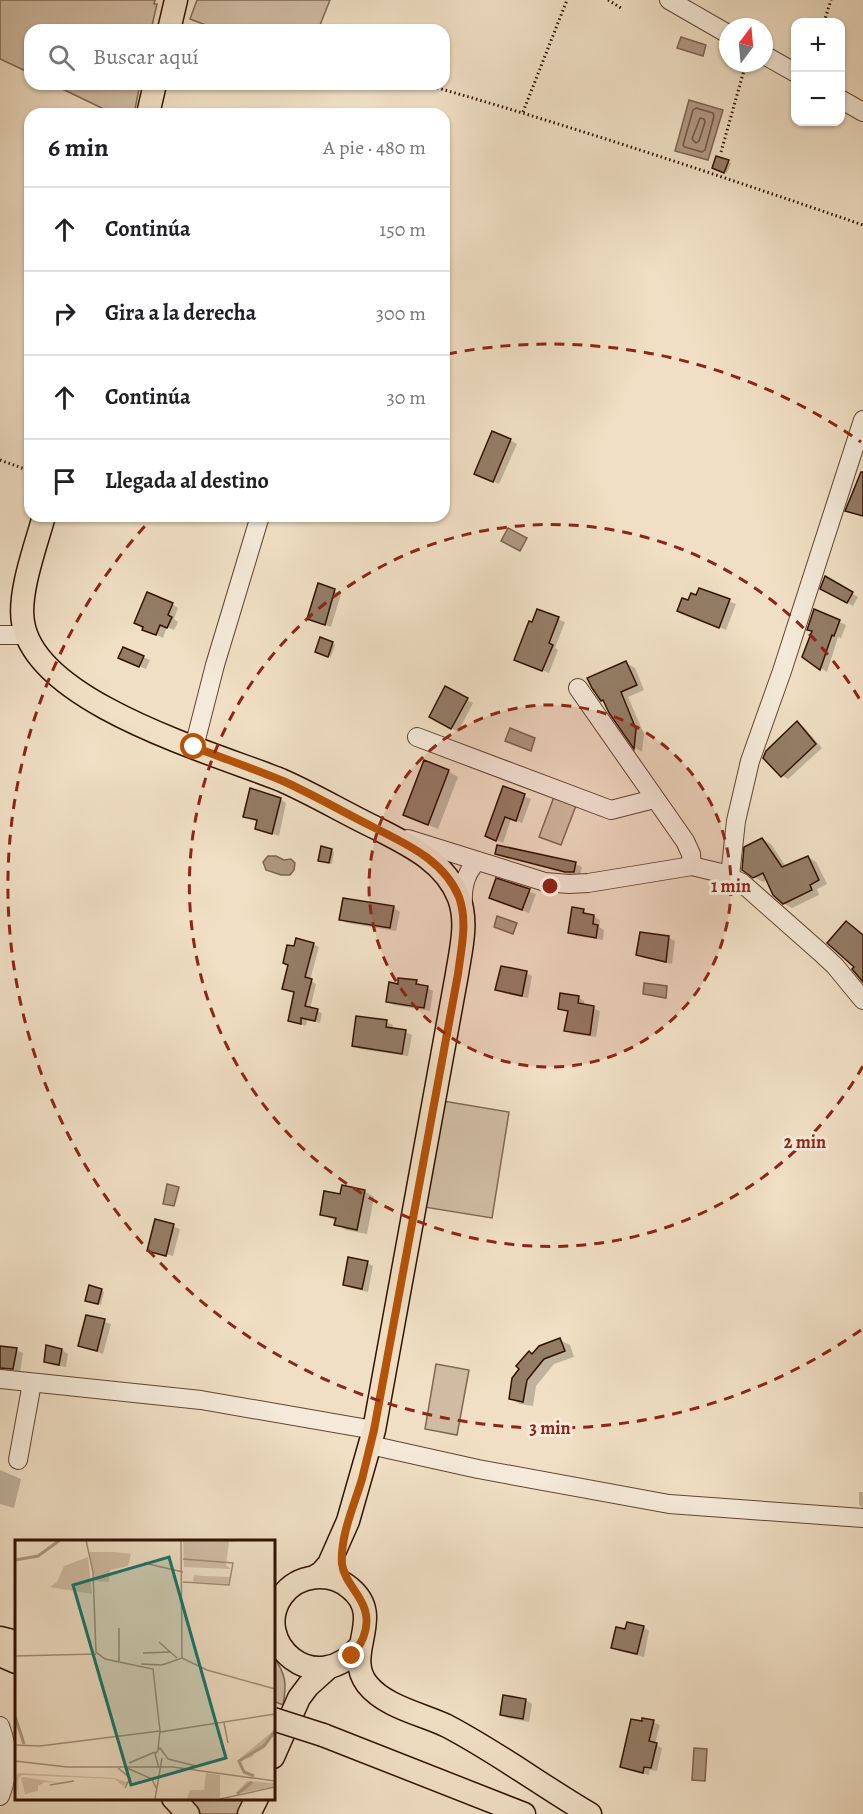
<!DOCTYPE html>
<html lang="es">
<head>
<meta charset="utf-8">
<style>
	:root { --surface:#fff; --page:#f2f2f2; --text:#202124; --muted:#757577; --line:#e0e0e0 }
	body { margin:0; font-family:Alegreya,serif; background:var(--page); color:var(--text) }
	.controls { position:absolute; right:18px; top:18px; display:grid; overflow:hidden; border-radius:12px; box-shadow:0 2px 4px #0004 }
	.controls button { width:54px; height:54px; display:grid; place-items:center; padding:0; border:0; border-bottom:2px solid var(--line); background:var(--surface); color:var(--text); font:30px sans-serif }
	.compass { position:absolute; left:719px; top:18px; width:54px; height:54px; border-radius:50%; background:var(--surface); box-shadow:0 2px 4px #0004; rotate:16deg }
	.stop { position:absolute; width:18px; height:18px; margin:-14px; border:4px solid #b45309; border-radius:50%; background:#fff }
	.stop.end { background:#b45309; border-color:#fff; box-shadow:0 2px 6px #0008 }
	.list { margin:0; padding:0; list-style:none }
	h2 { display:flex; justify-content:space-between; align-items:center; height:78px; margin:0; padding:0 24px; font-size:26px }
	h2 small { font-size:20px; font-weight:400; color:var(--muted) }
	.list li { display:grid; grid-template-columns:39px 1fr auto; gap:18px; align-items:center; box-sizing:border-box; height:84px; padding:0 24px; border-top:2px solid var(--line) }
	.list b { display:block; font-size:22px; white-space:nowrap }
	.list em { font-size:20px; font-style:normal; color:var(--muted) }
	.icon { flex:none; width:33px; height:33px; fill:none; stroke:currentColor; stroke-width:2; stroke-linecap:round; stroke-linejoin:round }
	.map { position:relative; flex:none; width:863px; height:1814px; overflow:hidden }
	.search { position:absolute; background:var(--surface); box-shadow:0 2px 4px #0004; left:24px; top:24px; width:426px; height:66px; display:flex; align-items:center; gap:15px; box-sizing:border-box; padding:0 21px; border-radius:18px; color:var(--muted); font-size:22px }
	.panel { position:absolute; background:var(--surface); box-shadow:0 2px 4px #0004; left:24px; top:108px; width:426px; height:414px; border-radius:18px }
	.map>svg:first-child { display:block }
</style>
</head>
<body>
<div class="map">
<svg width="863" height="1814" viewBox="0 0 863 1814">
	<rect width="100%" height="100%" fill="#f0dfc4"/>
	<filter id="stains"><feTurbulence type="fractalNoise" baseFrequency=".00333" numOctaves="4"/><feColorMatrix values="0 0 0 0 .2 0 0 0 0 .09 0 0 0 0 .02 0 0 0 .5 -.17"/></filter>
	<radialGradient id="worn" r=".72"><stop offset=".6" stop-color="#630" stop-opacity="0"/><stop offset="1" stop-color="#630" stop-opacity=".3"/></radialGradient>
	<!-- green -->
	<g fill="#d0bca3" stroke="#806752" stroke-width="1.5">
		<path d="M0,0h155l-1,4h3l-6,26h-121v43l-30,-14z"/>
		<path d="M197,0h133l-12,30h-99l-29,-11z"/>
		<path d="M52,84h88l-6,30h-20z"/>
		<path d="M555,794l22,9 -16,42 -22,-8z"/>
		<path d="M443,1101l66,11 -17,106 -68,-11z"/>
		<path d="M436,1364l33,6 -12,65 -32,-6z"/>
		<path d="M273,1656c13,18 14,28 10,49l-10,-4z"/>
		<path d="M186,1798h61l-7,16h-42z"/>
	</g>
	<!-- water -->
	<g fill="#af9982" stroke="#7d634f" stroke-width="1.5">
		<path d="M681,37l25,8 -3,11 -26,-8z"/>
		<path d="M689,100l34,10 -15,50 -33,-9z"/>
		<path d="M508,528l19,10 -7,13 -19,-10z"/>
		<path d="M510,728l25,10 -4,13 -26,-10z"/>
		<path d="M268,856h8l8,4 7,-1 4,4 -1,7 -4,5h-9l-15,-5 -3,-8z"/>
		<path d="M497,916l20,7 -4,11 -19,-7z"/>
		<path d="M644,983l23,3 -1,12 -23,-4z"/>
		<path d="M167,1184l12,3 -5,19 -11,-2z"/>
		<path d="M694,1748l13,1 -2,32 -13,-1z"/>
	</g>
	<!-- shadow -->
	<g fill="#0003">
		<path d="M728,162l3,1 -4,10 -11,-4z"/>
		<path d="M510,440l7,4 -18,40 -17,-7z"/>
		<path d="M825,578l33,19 -5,9 -31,-18z"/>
		<path d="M319,585l22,9 -10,33 -23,-9z"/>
		<path d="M700,590l36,14 -10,26 -48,-19 19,-14z"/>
		<path d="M172,604l6,4 -4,11 4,3 -4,8 -7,-3 -4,11 -13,-6z"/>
		<path d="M537,611l28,11 -10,26 3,2 -9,23 -27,-11z"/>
		<path d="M839,622l7,3 -5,13 -3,-1 -11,35 -23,-15z"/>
		<path d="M321,639l14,6 -4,12 -12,-4z"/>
		<path d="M143,657l7,3 -4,9 -19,-8z"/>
		<path d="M626,663l9,5 9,22 -16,7 16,37 -2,18 -7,-4 -24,-36 -5,-10 -4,-2z"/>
		<path d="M446,688l27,15 -15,29 -27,-15z"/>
		<path d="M797,723l6,3 19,22 -34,31 -6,-4z"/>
		<path d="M448,771l10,6 -20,52 -33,-14z"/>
		<path d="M503,788l28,11 -9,24 -11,-4 -8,24 -10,-4z"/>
		<path d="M280,799l6,4 -7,33 -23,-8 2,-6 -14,-6z"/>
		<path d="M762,839l9,5 15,23 22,-10 8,5 11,22 -10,5 2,6 -27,13 -9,-5 -16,-23 -4,2 -9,-5z"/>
		<path d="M322,848l12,4 -2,12 -13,-4z"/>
		<path d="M496,854l79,10 7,3 -2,8h-7l-70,-18z"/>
		<path d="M497,880l39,14 -7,19 -32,-12z"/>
		<path d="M394,908l6,4 -4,19 -49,-8 -6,-4z"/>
		<path d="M583,911l17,9 -1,7 5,3 -1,10 -27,-4 -6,-4z"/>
		<path d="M642,934l27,4 6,3 -3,23 -28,-6 -6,-3z"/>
		<path d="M313,944l6,3 -9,33 6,4 -6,25 12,4 -2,10 -13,-3 -1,6 -16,-5 5,-28 -11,-5 11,-40z"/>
		<path d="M526,973l6,3 -4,22 -25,-5 -6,-3z"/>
		<path d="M416,982l17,9 -3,20 -36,-6 -7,-3 12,-17z"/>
		<path d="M578,997l6,4v4l16,6 -4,26 -24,-3 -6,-4 3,-18 -9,-4z"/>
		<path d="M386,1022l7,3 -1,5 13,2 7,3 -4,21 -48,-7 -7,-4z"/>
		<path d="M364,1191l10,6 -7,37 -21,-4 -10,-6v-3l-15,-7 20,-19z"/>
		<path d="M156,1221l24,8 -7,27 -19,-5v2l-5,-3z"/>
		<path d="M367,1263l6,3 -5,26 -17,-4 -7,-3z"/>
		<path d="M101,1290l3,2 -3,13 -12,-4z"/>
		<path d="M87,1316l24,8 -8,30 -23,-9z"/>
		<path d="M560,1340l10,5 4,12 -20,7 -18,22 -3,20 -13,-2 -9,-5z"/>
		<path d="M0,1347l16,3 7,3 -3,19 -12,-1 -8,3z"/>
		<path d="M62,1350l6,4 -2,13 -14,-2 -6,-3z"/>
		<path d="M0,1470l21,9 -7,29 -14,-4z"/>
		<path d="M859,1492h4v16l-4,-3z"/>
		<path d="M643,1627l6,4 -5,26 -25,-6 -6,-4 13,-16z"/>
		<path d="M526,1700l6,4 -3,18 -22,-4 -6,-4z"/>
		<path d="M644,1719l16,6 -5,19 7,4 -5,23 -7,-1 -1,5 -21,-5 -6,-3z"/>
	</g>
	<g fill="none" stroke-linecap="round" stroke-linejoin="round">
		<!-- shore -->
		<g stroke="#705642" stroke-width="1.5">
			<path d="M696,108l17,5 1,3 -9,34 -3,2 -17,-5 -2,-2 10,-35z"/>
			<path d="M700,118l4,1 1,3 -6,19 -3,2 -4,-4z"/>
		</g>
	</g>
	<!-- building -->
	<g fill="#947d67" stroke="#311202" stroke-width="1.5">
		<path d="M716,156l13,4 -5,13 -12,-5z"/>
		<path d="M492,431l19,8 -18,43 -19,-8z"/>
		<path d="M861,472h2v44l-18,-5z"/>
		<path d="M825,576l28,16 -6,11 -27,-14z"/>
		<path d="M318,583l17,6 -10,36 -18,-6z"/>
		<path d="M699,588l31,11 -11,29 -42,-17 5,-13 6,2 3,-7 5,2z"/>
		<path d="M147,592l26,11 -5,12 4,2 -5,11 -7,-3 -4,10 -14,-5 1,-3 -9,-4z"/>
		<path d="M537,609l22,8 -10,26 4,2 -11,26 -28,-11 15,-39 3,1z"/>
		<path d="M814,609l26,11 -6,16 -2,-1 -12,35 -18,-13 10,-26 -5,-1z"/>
		<path d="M320,637l13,5 -5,15 -13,-5z"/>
		<path d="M123,647l21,9 -5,11 -21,-9z"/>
		<path d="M626,661l11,24 -16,7 15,37 -2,20 -25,-36 -6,-13 -2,1 -9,-13 -5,-10z"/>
		<path d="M445,686l23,12 -17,31 -22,-12z"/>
		<path d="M797,721l19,23 -35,33 -18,-19 3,-7z"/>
		<path d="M424,760l25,10 -21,55 -25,-10z"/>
		<path d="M503,786l22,8 -9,27 -11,-4 -9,24 -11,-5z"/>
		<path d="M250,788l31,10 -9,36 -17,-5 2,-9 -14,-3z"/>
		<path d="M762,838l20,29 26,-11 11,24 -9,5 2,5 -29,14 -10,-9 -10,-22 -10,5 -11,-8 2,-23z"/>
		<path d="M497,845l79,17 -2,10h-9l-70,-18z"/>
		<path d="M321,846l11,3 -3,14 -11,-2z"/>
		<path d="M496,878l34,11 -8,21 -33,-12z"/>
		<path d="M343,898l51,8 -4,22 -51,-8z"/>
		<path d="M572,907l12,2 -1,4 11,2 -1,9 5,1 -2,13 -28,-5z"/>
		<path d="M846,921l17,14v47l-11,-13 2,-2 -27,-24z"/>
		<path d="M640,932l29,4 -3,26 -30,-7z"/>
		<path d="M296,938l18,5 -9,34 7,2 -7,27 13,3 -3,12 -14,-3v6l-13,-3 6,-29 -12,-3 6,-24 -5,-2 4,-18 7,1z"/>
		<path d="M501,966l26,5 -5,25 -27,-6z"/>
		<path d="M398,978l19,2 -1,4 12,2 -4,22 -38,-6 3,-20 9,2z"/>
		<path d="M560,993l19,3 -1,7 16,3 -4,29 -26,-4 4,-20 -10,-2z"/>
		<path d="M356,1016l31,4 -1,7 20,3 -4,24 -50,-8z"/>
		<path d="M342,1185l23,5 -8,40 -23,-5 2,-7 -16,-3 4,-24 16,3z"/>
		<path d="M155,1219l19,5 -8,32 -19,-5z"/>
		<path d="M348,1257l20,4 -6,28 -19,-4z"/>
		<path d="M89,1285l13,4 -4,15 -13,-3z"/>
		<path d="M86,1315l19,4 -8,32 -19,-5z"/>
		<path d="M560,1338l5,13 -21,8 -17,21 -4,22 -14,-3 3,-21 7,-9 -3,-3 13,-15 3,3 7,-8z"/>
		<path d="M46,1345l16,4 -3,16 -15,-3z"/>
		<path d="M0,1346l17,2 -4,21 -13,-1z"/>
		<path d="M627,1622l17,4 -7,28 -26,-6 5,-21 9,2z"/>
		<path d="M503,1695l23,4 -3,20 -23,-4z"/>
		<path d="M642,1718l12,2 -5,21 8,2 -6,25 -7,-1 -1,6 -23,-6 11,-48 11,2z"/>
	</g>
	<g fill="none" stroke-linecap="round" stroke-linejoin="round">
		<!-- minor casing -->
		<g stroke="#614532" stroke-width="20">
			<g id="minor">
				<path d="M669,0l59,34"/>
				<path d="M764,55l32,18"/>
				<path d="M840,99l23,13"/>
				<path d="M0,635h26"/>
				<path d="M578,688l107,153 6,13 1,12"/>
				<path d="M417,737l194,73 43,-11"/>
				<path d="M194,747l21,-82 45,-149"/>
				<path d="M408,839l137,43 24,2 19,-1 104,-17 29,7 21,10 78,69 15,14 28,34"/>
				<path d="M730,876l6,-55 14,-60 32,-90 81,-251"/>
				<path d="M463,908c-1,-19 1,-33 14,-47"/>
				<path d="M0,1379l201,21 173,30"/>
				<path d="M370,1445l108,24 191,35 194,14"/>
				<path d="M18,1460l14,-77"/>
				<path d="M0,1726c9,24 10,46 0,70"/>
			</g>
		</g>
		<!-- major casing -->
		<g stroke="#311202" stroke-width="25">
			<g id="major">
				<path d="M169,30l7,-30"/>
				<path d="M148,114l7,-30"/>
				<path d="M44,516c-8,29 -26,77 -21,106 12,81 191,131 258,158 32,14 62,32 93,47 33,17 71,34 85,71 9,24 2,51 -2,76l-83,456 -26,91 -19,43 -8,9 -7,4"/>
				<path d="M0,1638l16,4"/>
				<path d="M361,1645c-46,57 -111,-4 -79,-49 16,-22 48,-25 68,-8 36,29 -7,65 17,96 18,23 55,30 80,42 50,26 95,60 143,88"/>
				<path d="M0,1655l16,7"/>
				<path d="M323,1735l201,79"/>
				<path d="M273,1757l26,-59 9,-12 20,-18"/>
				<path d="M173,1798l15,16"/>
				<path d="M249,1814l8,-16"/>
			</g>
		</g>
		<!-- path -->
		<g stroke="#311202" stroke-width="3" stroke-dasharray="1.5 3" stroke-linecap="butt">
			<path d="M608,0l13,8"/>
			<path d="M824,22l7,-22"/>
			<path d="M424,84c148,42 294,91 439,141"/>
			<path d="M523,112l44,-112"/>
			<path d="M721,152l25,-89"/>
			<path d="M0,460l30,11"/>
		</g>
		<!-- minor -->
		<use href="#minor" stroke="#f5ead9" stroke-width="18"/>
		<!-- major -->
		<use href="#major" stroke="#f0dfc4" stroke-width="22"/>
		<!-- major-bridge casing -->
		<g stroke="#311202" stroke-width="25" stroke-linecap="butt">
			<path id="major-bridge" d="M273,1719l50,16"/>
		</g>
		<!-- major-bridge -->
		<use href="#major-bridge" stroke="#f0dfc4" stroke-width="22"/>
	</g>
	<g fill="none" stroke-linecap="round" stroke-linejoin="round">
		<!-- route -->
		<path stroke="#b45309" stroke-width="8" d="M194,747c29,11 60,22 89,34 31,14 60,31 90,46 33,17 71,33 86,70 9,25 2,52 -1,77l-84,456c-4,16 -8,33 -12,49 -8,27 -22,57 -20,85 2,15 13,25 19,37 11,19 4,39 -9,55"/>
	</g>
	<!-- distance rings -->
	<circle cx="550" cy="886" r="181" fill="#8f2418" fill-opacity=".12"/>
	<g fill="none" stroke="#8f2418" stroke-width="3" stroke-dasharray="10 8">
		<circle cx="550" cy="886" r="181"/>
		<path d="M863 1066A361 361 0 1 1 863 705"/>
		<path d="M861 1330A542 542 0 0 1 154 516M447 354A542 542 0 0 1 861 442"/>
	</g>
	<!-- overview -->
	<g transform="translate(15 1540)">
		<rect width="260" height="260" fill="#f0dfc4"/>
		<path d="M168,0h63l-17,2 -3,23 5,4 -47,-2zM74,12h26l16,2 -3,12 -18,4 -1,12 -14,-1zM73,17l4,37 -42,-7 7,-5 7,-16zM179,35l9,1 27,1 -2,7 -35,-2zM259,190l-9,17 -7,1 -6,9 -14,3zM5,233l94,5 15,5 -6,3 -8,-7 -93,-4 -4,4 1,20 -3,-24zM191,233l14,2v23l-33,1 3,-9h14zM6,238l2,-1 39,6 -17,-1 -7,4v5l-13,3zM232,241l27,2v4l-39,7z" fill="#d0bca3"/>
		<path fill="none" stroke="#af9982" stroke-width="3" d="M0,20l23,-4 22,-16M0,176l9,28M239,236l-10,-4 -5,-11 25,-15 11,-15M222,254l15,-12"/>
		<path fill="none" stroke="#a48d76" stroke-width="1.5" d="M71,0l7,32 3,80 9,7 48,10 7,62 -2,18M166,0l1,118M129,23l39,9M168,42l46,3 4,-22 -50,-4M144,102l18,16M128,113l28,-1M0,116l81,-2M104,121v-33M126,124l21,1 20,-7 25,12 68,19M209,183l4,20M145,192l115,-18M0,205l25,1 120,-15M0,221l52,6h106l102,14M114,223l26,-11M103,228l12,10 -5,10M112,228l25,11 4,9M144,228l-4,-14 5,-6 8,11 28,7M35,245l24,-4M140,259l7,-41M205,259l55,-12"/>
		<path fill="#0f766e" fill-opacity="0.15" stroke="#0f766e" stroke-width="3" d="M154,17l57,201 -95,27 -58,-200z"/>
		<rect width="260" height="260" fill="none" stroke="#311202" stroke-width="3"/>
	</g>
	<circle cx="550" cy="886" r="9" fill="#8f2418" stroke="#f5ead9" stroke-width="3"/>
	<g font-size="18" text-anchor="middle" font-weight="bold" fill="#8f2418" stroke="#f5ead9" stroke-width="6" stroke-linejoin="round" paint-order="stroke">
		<text x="731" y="892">1 min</text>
		<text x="805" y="1148">2 min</text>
		<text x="550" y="1434">3 min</text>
	</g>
	<rect width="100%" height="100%" filter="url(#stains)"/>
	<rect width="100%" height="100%" fill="url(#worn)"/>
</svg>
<div class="controls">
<button>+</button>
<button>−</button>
</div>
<svg class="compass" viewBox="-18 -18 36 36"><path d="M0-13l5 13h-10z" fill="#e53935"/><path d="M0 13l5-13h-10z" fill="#757577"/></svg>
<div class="stop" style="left:194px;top:747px"></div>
<div class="stop end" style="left:352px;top:1656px"></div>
<div class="search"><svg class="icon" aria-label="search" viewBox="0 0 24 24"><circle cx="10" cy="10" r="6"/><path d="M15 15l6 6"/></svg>Buscar aquí</div>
<section class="panel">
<h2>6 min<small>A pie · 480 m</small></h2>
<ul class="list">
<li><svg class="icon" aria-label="ahead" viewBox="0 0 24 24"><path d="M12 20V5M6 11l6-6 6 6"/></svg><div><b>Continúa</b></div><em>150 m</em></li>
<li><svg class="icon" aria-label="right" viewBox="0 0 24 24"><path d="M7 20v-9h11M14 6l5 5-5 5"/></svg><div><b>Gira a la derecha</b></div><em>300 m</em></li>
<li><svg class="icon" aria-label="ahead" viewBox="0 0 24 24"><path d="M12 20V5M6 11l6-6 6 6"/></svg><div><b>Continúa</b></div><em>30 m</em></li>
<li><svg class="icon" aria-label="arrive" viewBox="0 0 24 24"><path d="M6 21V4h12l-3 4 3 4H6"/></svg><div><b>Llegada al destino</b></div></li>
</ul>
</section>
</div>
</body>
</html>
